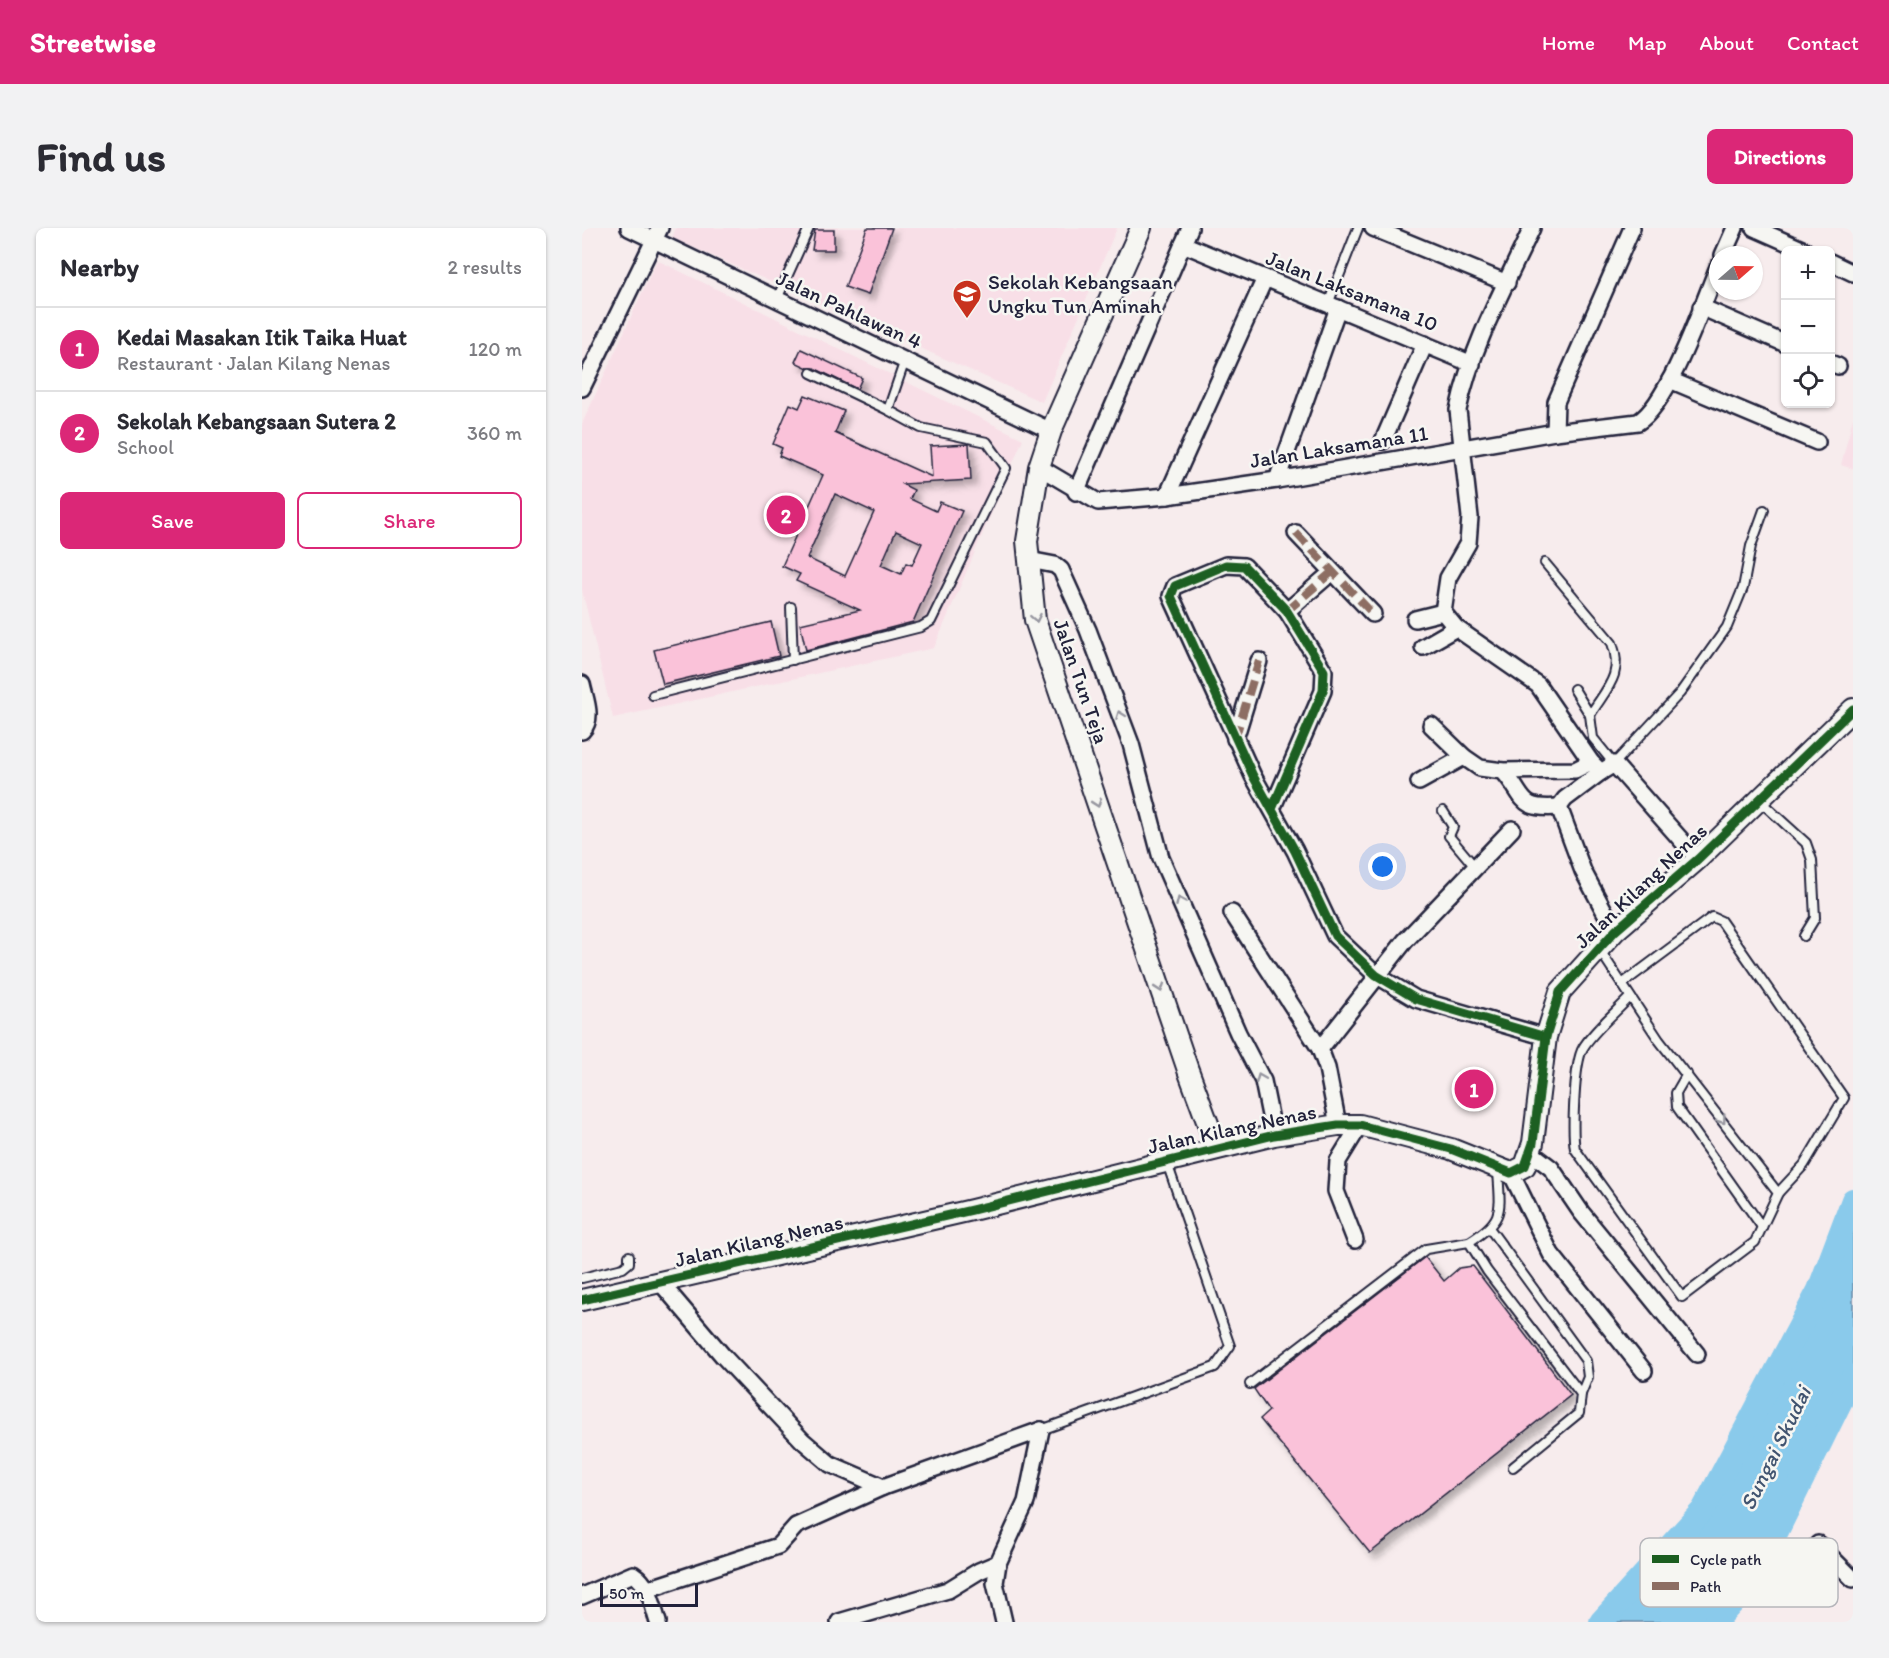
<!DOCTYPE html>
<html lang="en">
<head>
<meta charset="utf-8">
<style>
	:root { --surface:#fff; --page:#f2f2f3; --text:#2b2b33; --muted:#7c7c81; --line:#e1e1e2; --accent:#db2777 }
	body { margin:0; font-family:Itim,sans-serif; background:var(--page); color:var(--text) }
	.controls { position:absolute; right:18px; top:18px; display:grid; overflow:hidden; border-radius:9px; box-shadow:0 2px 4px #0004 }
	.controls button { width:54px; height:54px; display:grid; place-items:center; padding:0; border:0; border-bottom:2px solid var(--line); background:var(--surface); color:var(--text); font:30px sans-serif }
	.compass { position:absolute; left:1127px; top:18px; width:54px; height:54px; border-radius:50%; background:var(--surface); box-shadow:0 2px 4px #0004; rotate:70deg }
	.scale { position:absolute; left:18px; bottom:15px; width:98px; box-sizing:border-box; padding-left:6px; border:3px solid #22223b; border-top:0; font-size:16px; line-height:21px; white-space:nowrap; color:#22223b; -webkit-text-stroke:4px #f6f6f2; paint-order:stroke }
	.you { position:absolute; left:801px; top:639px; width:21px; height:21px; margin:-15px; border:4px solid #fff; border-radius:50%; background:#1a73e8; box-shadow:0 0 0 9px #1a73e833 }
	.badge { display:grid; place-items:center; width:39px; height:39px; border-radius:50%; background:var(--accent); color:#fff; font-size:20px; font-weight:700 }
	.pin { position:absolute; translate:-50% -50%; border:3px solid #fff; box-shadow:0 2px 6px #0006 }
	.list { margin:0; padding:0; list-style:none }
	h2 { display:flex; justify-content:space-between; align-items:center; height:78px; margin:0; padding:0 24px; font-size:26px }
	h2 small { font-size:20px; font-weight:400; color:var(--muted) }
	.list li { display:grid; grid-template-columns:39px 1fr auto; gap:18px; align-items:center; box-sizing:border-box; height:84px; padding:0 24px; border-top:2px solid var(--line) }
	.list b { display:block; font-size:22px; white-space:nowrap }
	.list p { margin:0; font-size:20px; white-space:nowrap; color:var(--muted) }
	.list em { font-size:20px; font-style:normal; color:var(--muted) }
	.actions { display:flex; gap:12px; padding:18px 24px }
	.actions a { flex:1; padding:14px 0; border:2px solid var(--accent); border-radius:9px; text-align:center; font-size:21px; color:var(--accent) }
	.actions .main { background:var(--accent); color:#fff }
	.icon { flex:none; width:33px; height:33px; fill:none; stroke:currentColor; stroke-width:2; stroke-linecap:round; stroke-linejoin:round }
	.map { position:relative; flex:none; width:1271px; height:1394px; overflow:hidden; border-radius:9px }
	header { display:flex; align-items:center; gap:36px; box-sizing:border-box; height:84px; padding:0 30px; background:var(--accent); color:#fff }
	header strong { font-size:28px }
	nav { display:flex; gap:33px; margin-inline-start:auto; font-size:21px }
	.intro { display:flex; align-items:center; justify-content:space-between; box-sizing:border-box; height:144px; padding:0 36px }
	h1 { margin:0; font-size:42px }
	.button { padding:15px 27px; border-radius:9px; background:var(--accent); color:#fff; font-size:21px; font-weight:700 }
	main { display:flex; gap:36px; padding:0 36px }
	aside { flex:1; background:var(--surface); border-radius:9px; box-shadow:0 2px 4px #0004 }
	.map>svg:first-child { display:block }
</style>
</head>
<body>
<header>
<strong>Streetwise</strong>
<nav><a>Home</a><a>Map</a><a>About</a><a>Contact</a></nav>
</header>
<div class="intro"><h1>Find us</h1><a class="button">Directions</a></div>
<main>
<aside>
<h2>Nearby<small>2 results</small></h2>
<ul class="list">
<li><span class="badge">1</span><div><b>Kedai Masakan Itik Taika Huat</b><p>Restaurant · Jalan Kilang Nenas</p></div><em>120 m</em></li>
<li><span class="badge">2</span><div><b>Sekolah Kebangsaan Sutera 2</b><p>School</p></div><em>360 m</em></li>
</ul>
<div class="actions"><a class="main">Save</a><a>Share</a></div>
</aside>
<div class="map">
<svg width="1271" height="1394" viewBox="0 0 1271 1394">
	<defs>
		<filter id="shadow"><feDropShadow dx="5.5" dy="5.5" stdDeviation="3" flood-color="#0004"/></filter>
	</defs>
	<rect width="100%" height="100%" fill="#f7eced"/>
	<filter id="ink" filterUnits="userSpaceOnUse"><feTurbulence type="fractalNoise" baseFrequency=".0167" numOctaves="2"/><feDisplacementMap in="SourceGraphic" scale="12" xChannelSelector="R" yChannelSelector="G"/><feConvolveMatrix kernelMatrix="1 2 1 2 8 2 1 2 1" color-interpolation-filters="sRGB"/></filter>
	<g filter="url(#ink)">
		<!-- built -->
		<g fill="#f8dfe7">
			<path d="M94,0h441l-75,174 -370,-164z"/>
			<path d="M75,32l366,179 -89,209 -321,70 -31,-128v-166z"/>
			<path d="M1271,190v51l-12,-4z"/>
		</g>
		<!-- water -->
		<path fill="#8acaeb" stroke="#6087a5" stroke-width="1.5" d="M1271,972v176l-100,204 -38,42h-114l102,-112 116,-220z"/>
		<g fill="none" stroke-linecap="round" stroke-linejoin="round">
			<!-- river -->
			<g stroke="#8acaeb" stroke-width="24">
				<path d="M1019,1394l102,-112 116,-220 34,-90"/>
				<path d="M1133,1394l38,-42 100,-204"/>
			</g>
		</g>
		<!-- building -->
		<g fill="#fac2d9" stroke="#22223b" stroke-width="1.5" fill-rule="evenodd" filter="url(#shadow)">
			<path d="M285,0h25l-24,67 -23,-8z"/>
			<path d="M233,2h19v20h-22z"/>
			<path d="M219,121l61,29 -5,11 -43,-21h-6l-13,-6z"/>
			<path d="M223,167l39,16 -9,22 97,44 -2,-31 39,-2 2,36 -69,4 12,6 -4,9 26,12 4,-9 22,9 -49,111 -107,28 -6,-26 60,-14 -64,-29 4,-7 -18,-8 41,-91 -44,-19 3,-8 -9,-4 17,-40 9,4zM253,266l39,18 -29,64 -38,-18zM314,303l26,12 -10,22 -6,-2 -5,11 -20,-9z"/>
			<path d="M189,394l8,34 -116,28 -9,-34z"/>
			<path d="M843,1029l19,24 15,-13 14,-2 98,129 -201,158 -110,-134 9,-8 -15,-22z"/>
		</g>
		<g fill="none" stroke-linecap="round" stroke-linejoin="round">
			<!-- service casing -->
			<g stroke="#22223b" stroke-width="12">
				<g id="service">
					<path d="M195,71l32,-71"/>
					<path d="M746,76l30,-76"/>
					<path d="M229,145l77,37"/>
					<path d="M963,335l67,80c12,32 -6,46 -22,72"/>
					<path d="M209,379l2,53"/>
					<path d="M992,461l16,26 3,23 21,26 66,-71 47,-66 16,-39 8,-42 13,-36"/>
					<path d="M71,467l268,-68 10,-6 75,-153 -19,-26 -66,-14 -33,-18 17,-50"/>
					<path d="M1178,573l46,42 6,17 3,58 -11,18"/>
					<path d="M861,583l10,16 -4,9 26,31"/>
					<path d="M1017,721l60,91 119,153 -23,49 -73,55 -107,-148c-3,-17 -1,-86 8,-101 9,-16 33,-36 47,-51"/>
					<path d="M1040,756l90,-67 9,4 123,177 -40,67 -26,28"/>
					<path d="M1105,846l-11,19 1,14 85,120"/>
					<path d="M916,942c2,40 8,49 -29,72l18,29 94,123 -2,19 -66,54"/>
					<path d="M908,1001l96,132 2,16 -7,17"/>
					<path d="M0,1050l41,-10 6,-5v-7"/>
					<path d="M668,1156l176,-135 43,-7"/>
					<path d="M459,1202l174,-63 15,-21 -63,-183"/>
				</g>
			</g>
			<!-- minor casing -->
			<g stroke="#22223b" stroke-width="20">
				<g id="minor">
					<path d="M47,0l422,203"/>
					<path d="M791,0l134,55"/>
					<path d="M950,0c-27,58 -61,119 -74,182l12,107 -2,26 -20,35 -5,34 13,16 82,57 53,77 10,10 13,-8 84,95"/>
					<path d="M1172,0l50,22"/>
					<path d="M601,16l289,120"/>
					<path d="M1141,27l12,-27"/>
					<path d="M1248,34l23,11"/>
					<path d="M1119,79l85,37"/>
					<path d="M1248,135l8,3"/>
					<path d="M1088,152l147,62"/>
					<path d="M0,160l78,-160"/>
					<path d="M973,204l1,-30 76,-174"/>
					<path d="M801,213l42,-97"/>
					<path d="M457,239l59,35 69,-6 110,-16 278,-48 83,-10c31,-18 65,-119 80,-155"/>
					<path d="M695,252l61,-172"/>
					<path d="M494,264l114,-264"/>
					<path d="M585,268l98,-218"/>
					<path d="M714,305l77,81"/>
					<path d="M447,332l26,5 6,5 27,60 43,114 30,114 77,175 25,48 11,54"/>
					<path d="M705,383l45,-39"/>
					<path d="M833,391l28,-7"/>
					<path d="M841,419l33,-19"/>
					<path d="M0,456c3,15 12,34 0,47"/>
					<path d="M849,497l33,32 16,11 23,3 72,-1 16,-8"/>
					<path d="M653,511l24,-78"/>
					<path d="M921,543c24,27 14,39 56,36"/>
					<path d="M1019,544l-36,27 -6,8 24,64 32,60"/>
					<path d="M837,554l45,-25"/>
					<path d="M690,581l51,-118 1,-20 -37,-60 -43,-45 -18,-1 -51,21 -4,10 82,180 42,75 40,85 41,39 40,24 130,38"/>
					<path d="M650,685l88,136 7,19 11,57"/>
					<path d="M738,821l85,-108 107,-112"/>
					<path d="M948,924l21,16 30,44 116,142"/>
					<path d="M929,945l40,81 93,117"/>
					<path d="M773,1012l-19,-49 2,-30 22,-36"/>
					<path d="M78,1054l63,74 79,84 28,24 53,23"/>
					<path d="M1236,1316l35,35"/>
					<path d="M66,1361l130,-43 18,-20 87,-39 158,-57"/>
					<path d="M0,1368l51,-22c17,11 19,30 25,48"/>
					<path d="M257,1394l109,-32 31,-19 19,-8"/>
					<path d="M422,1394l-9,-39 3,-20 28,-61 15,-72"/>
				</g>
			</g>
			<!-- tertiary casing -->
			<g stroke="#22223b" stroke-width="24">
				<g id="tertiary">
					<path d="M559,0l-90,203 -12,36 -12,74 8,79 153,450 29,78"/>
					<path d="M0,1072l390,-90 302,-75 64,-10h22l91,24 60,24 14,-7 8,-23 13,-106 14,-45 55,-61 83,-72 155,-150"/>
				</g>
			</g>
			<!-- service -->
			<use href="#service" stroke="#f6f6f2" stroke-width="8"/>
			<!-- minor -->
			<use href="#minor" stroke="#f6f6f2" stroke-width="15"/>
			<!-- tertiary -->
			<use href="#tertiary" stroke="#f6f6f2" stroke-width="20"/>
			<!-- quiet -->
			<g stroke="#8d6e63" stroke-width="8" stroke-dasharray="15 8" stroke-linecap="butt">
				<path d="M714,305l77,81"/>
				<path d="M705,383l45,-39"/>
				<path d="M653,511l24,-78"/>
			</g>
			<!-- cycleway casing -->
			<g stroke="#f6f6f2" stroke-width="13">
				<g id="cycleway">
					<path d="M690,581l51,-118 1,-20 -37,-60 -43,-45 -18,-1 -51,21 -4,10 82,180 42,75 40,85 41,39 40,24 130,38"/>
					<path d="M0,1072l390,-90 302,-75 64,-10h22l91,24 60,24 14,-7 8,-23 13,-106 14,-45 55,-61 83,-72 155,-150"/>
				</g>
			</g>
			<!-- cycleway -->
			<use href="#cycleway" stroke="#1b5e20" stroke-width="9"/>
		</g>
		<!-- one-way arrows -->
		<defs><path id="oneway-chevron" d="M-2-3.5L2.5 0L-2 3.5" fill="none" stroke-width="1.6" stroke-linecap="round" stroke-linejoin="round" transform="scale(1.5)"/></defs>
		<g stroke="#9797a0">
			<use href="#oneway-chevron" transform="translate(454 390) rotate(79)"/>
			<use href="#oneway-chevron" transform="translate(538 487) rotate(-111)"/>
			<use href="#oneway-chevron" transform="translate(515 575) rotate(71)"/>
			<use href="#oneway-chevron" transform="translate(598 673) rotate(-114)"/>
			<use href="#oneway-chevron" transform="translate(578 760) rotate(71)"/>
			<use href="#oneway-chevron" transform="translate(678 850) rotate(-112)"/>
			<use href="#oneway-chevron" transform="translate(1140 892) rotate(53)"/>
		</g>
	</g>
	<!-- icons -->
	<defs>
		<g id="school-pin" transform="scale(1.5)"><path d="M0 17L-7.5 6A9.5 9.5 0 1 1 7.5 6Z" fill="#c8321e" stroke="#f6f6f2"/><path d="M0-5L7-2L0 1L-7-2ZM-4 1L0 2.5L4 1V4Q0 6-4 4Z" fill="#fff"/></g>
	</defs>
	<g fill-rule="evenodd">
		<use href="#school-pin" x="385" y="66"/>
	</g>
	<g text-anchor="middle" stroke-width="5" stroke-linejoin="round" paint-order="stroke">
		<!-- poi labels -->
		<g font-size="21" fill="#22223b" stroke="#f6f6f2" text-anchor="start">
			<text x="406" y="61">Sekolah Kebangsaan<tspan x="406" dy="24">Ungku Tun Aminah</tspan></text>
		</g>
		<!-- street labels -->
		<g font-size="21" fill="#22223b" stroke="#f6f6f2">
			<text transform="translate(770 63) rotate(22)" y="7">Jalan Laksamana 10</text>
			<text transform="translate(267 82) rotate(25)" y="7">Jalan Pahlawan 4</text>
			<text transform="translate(757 219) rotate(-9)" y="7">Jalan Laksamana 11</text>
			<text transform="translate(499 453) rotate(71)" y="7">Jalan Tun Teja</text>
			<text transform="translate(1059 658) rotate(-43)" y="7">Jalan Kilang Nenas</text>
			<text transform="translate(650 901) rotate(-12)" y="7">Jalan Kilang Nenas</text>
			<text transform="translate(177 1013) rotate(-13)" y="7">Jalan Kilang Nenas</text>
		</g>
		<!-- water labels -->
		<g font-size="22" font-style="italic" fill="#415470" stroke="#f6f6f2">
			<text transform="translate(1193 1220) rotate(-64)" y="8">Sungai Skudai</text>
		</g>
	</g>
	<!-- legend -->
	<rect x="1058" y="1310" width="198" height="69" rx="9" fill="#f6f6f2" stroke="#b6b6bb" stroke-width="1.5"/>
	<rect x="1070" y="1327" width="27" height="8" fill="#1b5e20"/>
	<rect x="1070" y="1354" width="27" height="8" fill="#8d6e63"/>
	<g font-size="16" fill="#22223b">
		<text x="1108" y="1337">Cycle path</text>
		<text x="1108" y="1364">Path</text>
	</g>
</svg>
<div class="controls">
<button>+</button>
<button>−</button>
<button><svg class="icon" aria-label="locate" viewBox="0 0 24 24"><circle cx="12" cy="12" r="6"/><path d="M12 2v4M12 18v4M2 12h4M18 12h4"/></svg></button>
</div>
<svg class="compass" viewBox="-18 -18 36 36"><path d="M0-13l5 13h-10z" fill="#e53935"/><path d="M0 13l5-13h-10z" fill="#7c7c81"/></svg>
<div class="scale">50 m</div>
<div class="you"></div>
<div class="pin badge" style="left:892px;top:861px">1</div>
<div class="pin badge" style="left:204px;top:287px">2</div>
</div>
</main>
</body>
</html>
